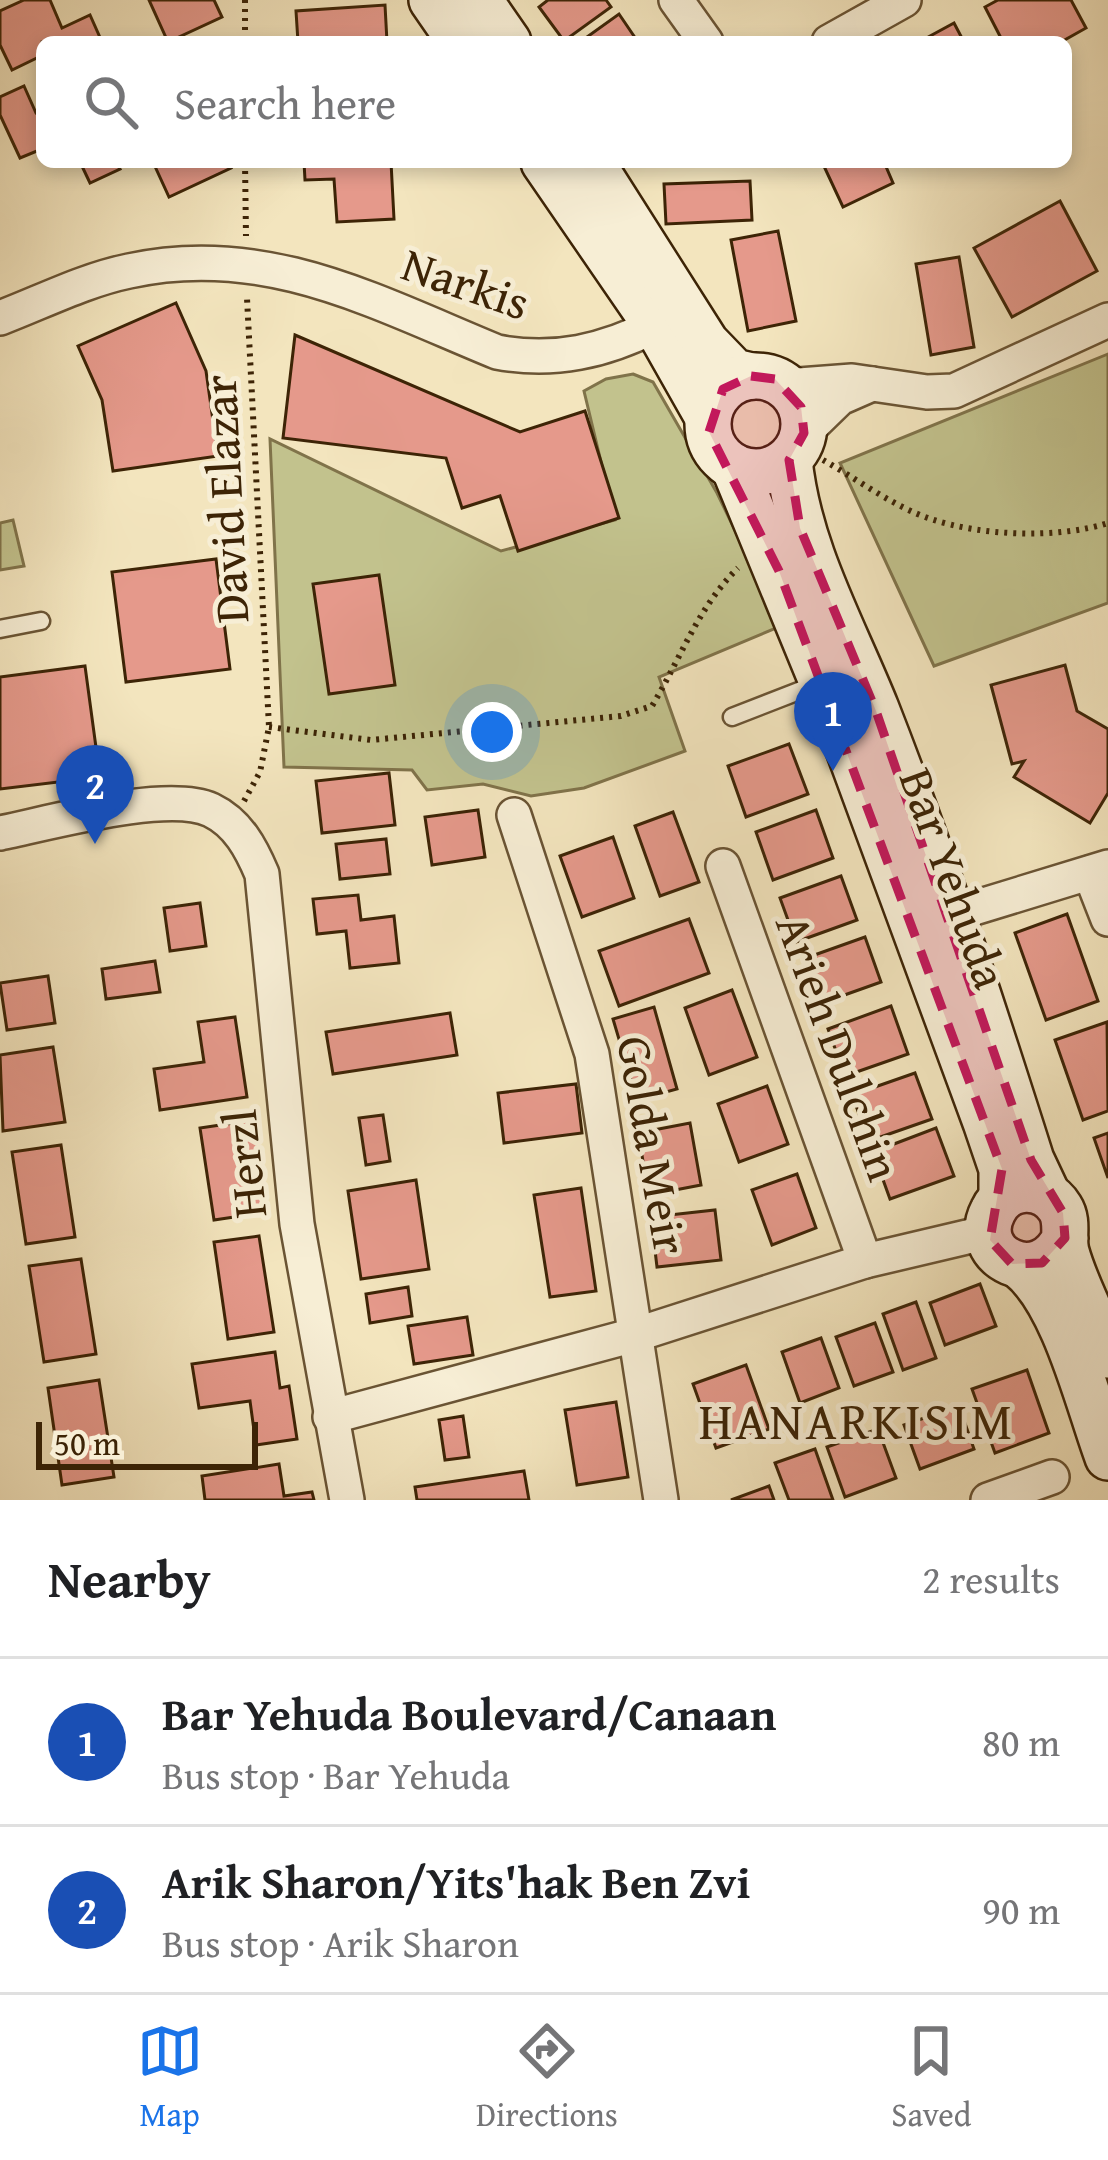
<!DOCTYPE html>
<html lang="en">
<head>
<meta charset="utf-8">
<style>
	:root { --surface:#fff; --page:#f6f6f6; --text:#202124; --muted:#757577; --line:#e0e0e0; --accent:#1a73e8 }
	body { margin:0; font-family:"Gentium Book Plus",serif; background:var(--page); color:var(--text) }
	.scale { position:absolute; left:36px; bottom:30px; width:222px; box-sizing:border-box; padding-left:12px; border:6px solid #3d2406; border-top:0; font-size:33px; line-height:42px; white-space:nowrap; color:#3d2406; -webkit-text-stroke:9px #f7eed5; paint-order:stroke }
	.you { position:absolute; left:492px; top:732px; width:42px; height:42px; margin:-30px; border:9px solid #fff; border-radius:50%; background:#1a73e8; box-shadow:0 0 0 18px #1a73e833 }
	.badge { display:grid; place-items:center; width:78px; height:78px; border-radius:50%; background:var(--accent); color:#fff; font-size:39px; font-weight:700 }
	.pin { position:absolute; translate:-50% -99px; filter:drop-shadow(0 3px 6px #0008) }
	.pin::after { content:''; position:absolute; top:63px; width:42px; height:36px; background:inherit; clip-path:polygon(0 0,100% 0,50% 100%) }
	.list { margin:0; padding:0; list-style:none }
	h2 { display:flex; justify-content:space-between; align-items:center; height:156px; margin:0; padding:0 48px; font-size:51px }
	h2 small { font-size:39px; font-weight:400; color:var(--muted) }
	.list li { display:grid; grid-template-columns:78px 1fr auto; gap:36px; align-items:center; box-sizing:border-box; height:168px; padding:0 48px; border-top:3px solid var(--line) }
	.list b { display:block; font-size:45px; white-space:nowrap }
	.list p { margin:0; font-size:39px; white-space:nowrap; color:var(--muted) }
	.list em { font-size:39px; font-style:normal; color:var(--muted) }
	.icon { flex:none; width:66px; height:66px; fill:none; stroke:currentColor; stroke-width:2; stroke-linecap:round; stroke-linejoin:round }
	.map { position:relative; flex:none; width:1108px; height:1500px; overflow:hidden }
	.search { position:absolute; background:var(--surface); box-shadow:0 6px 18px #0003; left:36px; right:36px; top:36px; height:132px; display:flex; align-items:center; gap:30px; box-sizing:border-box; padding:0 42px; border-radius:18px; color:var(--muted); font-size:45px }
	.sheet { height:492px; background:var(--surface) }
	nav { display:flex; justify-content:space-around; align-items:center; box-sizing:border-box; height:168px; border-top:3px solid var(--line); background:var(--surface); font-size:33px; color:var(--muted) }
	nav a { display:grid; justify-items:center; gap:6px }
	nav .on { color:var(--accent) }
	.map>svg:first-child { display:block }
</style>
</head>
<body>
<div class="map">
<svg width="1108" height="1500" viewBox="0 0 1108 1500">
	<rect width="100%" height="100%" fill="#f3e5be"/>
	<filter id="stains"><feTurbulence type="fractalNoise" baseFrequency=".00167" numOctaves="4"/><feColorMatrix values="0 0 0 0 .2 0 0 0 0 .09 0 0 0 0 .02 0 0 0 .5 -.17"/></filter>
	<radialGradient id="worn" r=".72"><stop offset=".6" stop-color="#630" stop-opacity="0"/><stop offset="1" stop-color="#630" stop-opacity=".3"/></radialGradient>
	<!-- green -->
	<g fill="#c2c28d" stroke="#80734a" stroke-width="3">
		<path d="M1108,354v249l-174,63 -94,-203z"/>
		<path d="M633,374l20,8 64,111 64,133 -122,51 26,74 -101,37 -53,8 -48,-12 -56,6 -15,-20 -128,-3 -14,-328 231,112 114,-31 -31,-129 22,-12z"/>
		<path d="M13,520l11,46 -24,4v-47z"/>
	</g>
	<!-- building -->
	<g fill="#e5998b" stroke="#3d2406" stroke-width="3">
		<path d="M24,0h26l12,28 28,-13 12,27h-60v21l-3,-6 -27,13 -12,-25v-34z"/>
		<path d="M149,0h65l8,17 -54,25z"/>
		<path d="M548,0h58l5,7 -47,34 -25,-34z"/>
		<path d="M998,0h73l15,28 -25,14h-58l-18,-35z"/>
		<path d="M385,5l2,37h-89l-2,-31z"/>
		<path d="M619,14l19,28h-58z"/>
		<path d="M954,23l10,19h-45z"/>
		<path d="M24,86l12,27 6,-2v38l-22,9 -20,-43v-18z"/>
		<path d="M80,162h36l4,7 -30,14z"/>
		<path d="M153,162h75l3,6 -62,29z"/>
		<path d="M304,162h87l3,57 -57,3 -3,-43 -29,1z"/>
		<path d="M822,162h62l9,21 -50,24z"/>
		<path d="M750,181l2,39 -86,4 -2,-40z"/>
		<path d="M1060,201l37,70 -85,46 -38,-69z"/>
		<path d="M778,231l18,90 -48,10 -17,-91z"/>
		<path d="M959,257l15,90 -43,8 -15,-91z"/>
		<path d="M176,303l30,68 12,85 -105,15 -11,-71 -24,-54z"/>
		<path d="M295,335l225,97 65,-21 34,107 -101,33 -18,-55 -38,12 -16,-50 -163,-20z"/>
		<path d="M216,559l14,110 -104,13 -14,-110z"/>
		<path d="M379,575l16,110 -66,9 -16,-110z"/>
		<path d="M1065,665l12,46 31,18v64l-18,30 -76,-46 10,-16 -12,3 -21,-79z"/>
		<path d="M85,666l15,111 -100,12v-112z"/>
		<path d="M789,744l19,50 -62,23 -18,-51z"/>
		<path d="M389,773l6,52 -73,8 -6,-52z"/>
		<path d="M478,810l7,47 -53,8 -7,-48z"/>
		<path d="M816,810l17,48 -60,22 -17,-48z"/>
		<path d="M673,812l26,70 -39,14 -25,-70z"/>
		<path d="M613,837l21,61 -52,19 -22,-61z"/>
		<path d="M386,839l4,35 -50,5 -4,-35z"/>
		<path d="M841,876l16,44 -61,22 -16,-44z"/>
		<path d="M358,895l3,25 33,-4 5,47 -49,5 -4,-37 -29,3 -4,-35z"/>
		<path d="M200,903l6,43 -36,5 -6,-43z"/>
		<path d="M1067,914l31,87 -52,19 -31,-87z"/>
		<path d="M689,919l20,54 -90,33 -20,-55z"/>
		<path d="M865,937l16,45 -59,21 -16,-45z"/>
		<path d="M155,961l5,31 -54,7 -4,-30z"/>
		<path d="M48,976l7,47 -48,7 -7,-47z"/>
		<path d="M732,990l25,67 -48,18 -24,-67z"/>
		<path d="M891,1006l17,48 -63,22 -17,-47z"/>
		<path d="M654,1007l23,82 -40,11 -24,-81z"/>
		<path d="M450,1013l7,42 -124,19 -7,-42z"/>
		<path d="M235,1017l12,80 -87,13 -6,-41 50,-7 -6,-40z"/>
		<path d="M1107,1022l1,89 -25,9 -28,-80z"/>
		<path d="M53,1047l12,75 -62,9 -3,-76z"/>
		<path d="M915,1073l17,46 -63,22 -17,-46z"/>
		<path d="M576,1084l6,49 -78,10 -6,-50z"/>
		<path d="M767,1086l21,58 -49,18 -21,-58z"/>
		<path d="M383,1115l7,46 -24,4 -7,-47z"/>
		<path d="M254,1120l13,92 -53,8 -14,-92z"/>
		<path d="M690,1123l11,62 -52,10 -11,-62z"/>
		<path d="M936,1128l18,48 -64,23 -17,-47z"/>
		<path d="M1108,1133v45l-14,-40z"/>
		<path d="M61,1145l14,92 -49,7 -14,-92z"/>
		<path d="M797,1174l19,54 -44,17 -20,-55z"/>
		<path d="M416,1180l13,89 -68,10 -13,-88z"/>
		<path d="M581,1188l15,103 -46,6 -16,-102z"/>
		<path d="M715,1210l6,50 -64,7 -6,-50z"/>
		<path d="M259,1236l15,96 -46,7 -14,-97z"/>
		<path d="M81,1259l15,95 -52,8 -15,-96z"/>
		<path d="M980,1284l16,42 -51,19 -15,-42z"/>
		<path d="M408,1287l4,29 -42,7 -4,-29z"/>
		<path d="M916,1302l20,56 -33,12 -20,-56z"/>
		<path d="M467,1317l6,38 -59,9 -6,-38z"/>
		<path d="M875,1323l18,49 -39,14 -18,-49z"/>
		<path d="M821,1338l18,50 -39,15 -18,-51z"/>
		<path d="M275,1352l5,36 9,-2 8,53 -41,6 -6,-44 -51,7 -7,-44z"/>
		<path d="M746,1365l23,64 -53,19 -23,-64z"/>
		<path d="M1027,1370l22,63 -54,20 -23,-64z"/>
		<path d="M99,1380l15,97 -52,8 -14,-97z"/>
		<path d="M616,1402l12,75 -51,8 -12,-75z"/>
		<path d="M959,1406l15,43 -54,20 -16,-44z"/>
		<path d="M463,1416l6,41 -24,3 -6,-40z"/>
		<path d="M878,1429l18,49 -51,19 -18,-50z"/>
		<path d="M815,1449l18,51h-44l-14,-37z"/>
		<path d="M279,1464l5,32 28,-4 2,8h-109l-3,-24z"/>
		<path d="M524,1471l5,29h-112l-2,-13z"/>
		<path d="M769,1486l5,14h-43z"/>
	</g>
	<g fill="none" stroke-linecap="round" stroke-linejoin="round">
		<!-- lane casing -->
		<g stroke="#6a5434" stroke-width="21">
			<g id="lane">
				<path d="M0,629l41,-8"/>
				<path d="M732,717l90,-35"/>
			</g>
		</g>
		<!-- street casing -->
		<g stroke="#6a5434" stroke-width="38">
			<g id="street">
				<path d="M676,0l30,42"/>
				<path d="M829,42l75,-42"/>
				<path d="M0,318c42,-16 85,-38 129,-47 136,-30 246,31 368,81 57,11 108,-1 159,-27"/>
				<path d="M786,386l66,-5 75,11 27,-1 154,-71"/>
				<path d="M804,433l36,-35 32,-14"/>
				<path d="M514,815l78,239 69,446"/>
				<path d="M0,833c50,-10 167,-43 211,-23 27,13 40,38 51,64l35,350 50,276"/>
				<path d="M723,866l142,395"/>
				<path d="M1090,873l18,46"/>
				<path d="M951,915l157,-48"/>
				<path d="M330,1417l308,-83 227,-73 123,-29"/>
				<path d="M988,1500l64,-23"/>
			</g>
		</g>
		<!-- secondary casing -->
		<g stroke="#3d2406" stroke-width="50">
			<g id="secondary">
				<path d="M432,0l29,42"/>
				<path d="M479,0l29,42"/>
				<path d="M544,162l112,163 52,92"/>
				<path d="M591,162l115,181 28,29 17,4"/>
				<circle cx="756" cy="424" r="48"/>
				<path d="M789,460c9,89 54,167 87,249 58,148 107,300 155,451l16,34"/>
				<path d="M734,467l106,258 146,397 16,47v29"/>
				<path d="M1065,1238c-25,54 -96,19 -72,-27 13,-28 51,-29 67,-3 9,14 2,29 6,44 10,36 29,68 42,103"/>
				<path d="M1020,1266c45,36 68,137 88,191"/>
			</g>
		</g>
		<!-- path -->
		<g stroke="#3d2406" stroke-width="6" stroke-dasharray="3 6" stroke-linecap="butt">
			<path d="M245,0v42"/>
			<path d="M245,162l1,74"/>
			<path d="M823,460c34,19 71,47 108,59 51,17 126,20 177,4"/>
			<path d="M269,727l102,13 250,-24 31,-10c29,-48 46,-99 86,-138"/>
			<path d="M244,801l16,-29 9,-45 -22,-429"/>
		</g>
		<!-- lane -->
		<use href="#lane" stroke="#f7eed5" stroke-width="16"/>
		<!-- street -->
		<use href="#street" stroke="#f7eed5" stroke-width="33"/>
		<!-- secondary -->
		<use href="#secondary" stroke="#f7eed5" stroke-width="45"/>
	</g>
	<!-- marked area -->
	<path fill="#c2185b" fill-opacity="0.2" stroke="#c2185b" stroke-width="9" stroke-dasharray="24 15" stroke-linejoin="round" d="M751,376l24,3 26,28 3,26 -15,27 11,68 76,183 155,449 32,53 2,25 -23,25 -30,1 -22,-24 12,-71 -223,-598 -70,-139 14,-43z"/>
	<g text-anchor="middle" stroke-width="10" stroke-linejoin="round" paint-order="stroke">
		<!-- street labels -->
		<g font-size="48" fill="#3d2406" stroke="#f7eed5">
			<text transform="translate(466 283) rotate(19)" y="17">Narkis</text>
			<text transform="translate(225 499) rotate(-93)" y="17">David Elazar</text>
			<text transform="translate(954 878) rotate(70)" y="17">Bar Yehuda</text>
			<text transform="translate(839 1047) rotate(70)" y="17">Arieh Dulchin</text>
			<text transform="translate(653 1145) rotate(80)" y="17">Golda Meir</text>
			<text transform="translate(244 1164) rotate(-96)" y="17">Herzl</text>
		</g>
		<!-- neighbourhood labels -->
		<g font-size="51" letter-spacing="3" fill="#3d2406" stroke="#f7eed5">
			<text x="857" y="1439">HANARKISIM</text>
		</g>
	</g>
	<rect width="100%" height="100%" filter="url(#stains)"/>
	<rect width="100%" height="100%" fill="url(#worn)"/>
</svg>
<div class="scale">50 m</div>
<div class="you"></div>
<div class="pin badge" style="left:833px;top:771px;background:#1a4fb4">1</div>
<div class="pin badge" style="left:95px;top:844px;background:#1a4fb4">2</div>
<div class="search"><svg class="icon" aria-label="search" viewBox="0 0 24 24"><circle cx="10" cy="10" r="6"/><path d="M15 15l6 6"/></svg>Search here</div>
</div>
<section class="sheet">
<h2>Nearby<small>2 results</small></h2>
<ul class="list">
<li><span class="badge" style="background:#1a4fb4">1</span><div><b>Bar Yehuda Boulevard/Canaan</b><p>Bus stop · Bar Yehuda</p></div><em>80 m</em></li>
<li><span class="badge" style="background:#1a4fb4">2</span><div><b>Arik Sharon/Yits'hak Ben Zvi</b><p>Bus stop · Arik Sharon</p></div><em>90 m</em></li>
</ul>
</section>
<nav>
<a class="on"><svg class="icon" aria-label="map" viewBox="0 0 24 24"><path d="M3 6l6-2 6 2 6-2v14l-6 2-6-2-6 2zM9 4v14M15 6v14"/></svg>Map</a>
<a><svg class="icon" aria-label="directions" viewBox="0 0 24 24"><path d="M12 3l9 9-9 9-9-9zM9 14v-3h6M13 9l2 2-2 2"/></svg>Directions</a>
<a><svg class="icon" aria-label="saved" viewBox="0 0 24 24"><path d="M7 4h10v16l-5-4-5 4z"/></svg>Saved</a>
</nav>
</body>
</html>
